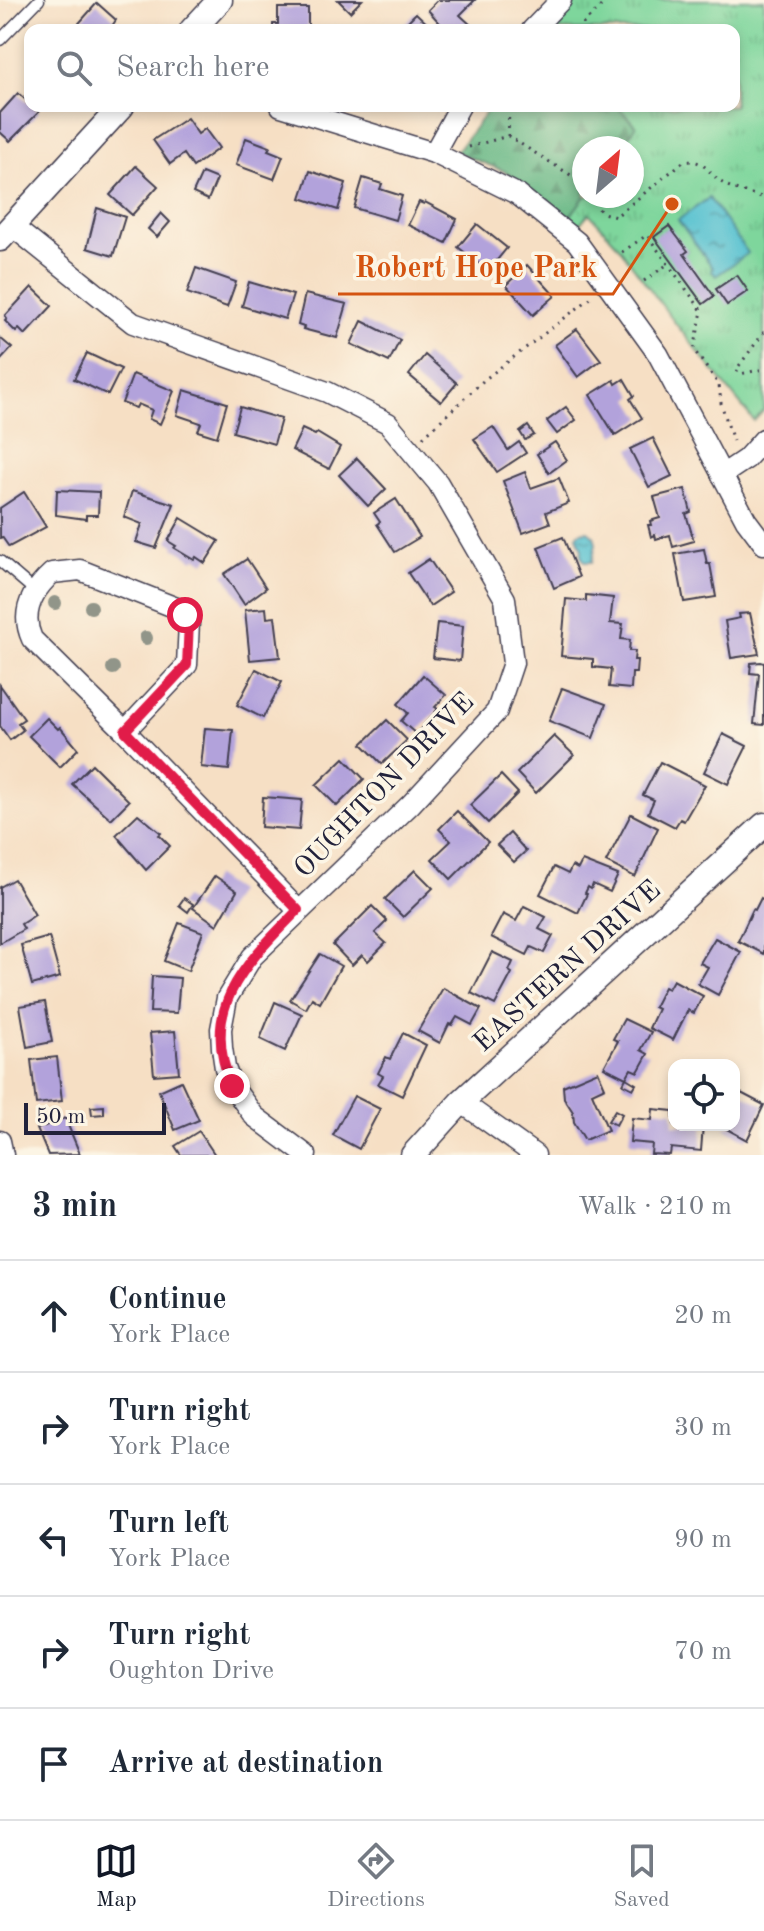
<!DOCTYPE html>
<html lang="en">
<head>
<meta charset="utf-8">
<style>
	:root { --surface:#fff; --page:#f6f6f7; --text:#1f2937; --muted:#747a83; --line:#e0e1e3; --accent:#111827 }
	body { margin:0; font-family:"Old Standard TT",serif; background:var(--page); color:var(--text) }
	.controls { position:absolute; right:24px; bottom:24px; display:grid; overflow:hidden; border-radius:16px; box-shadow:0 4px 12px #0003 }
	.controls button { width:72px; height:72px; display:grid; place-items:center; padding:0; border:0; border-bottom:2px solid var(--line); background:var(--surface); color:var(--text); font:40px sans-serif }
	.compass { position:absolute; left:572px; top:136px; width:72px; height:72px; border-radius:50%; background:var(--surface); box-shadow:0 4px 12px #0003; rotate:28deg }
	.scale { position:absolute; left:24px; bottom:20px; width:142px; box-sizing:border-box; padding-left:8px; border:4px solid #22223b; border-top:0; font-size:22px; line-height:28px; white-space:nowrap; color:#22223b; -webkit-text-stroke:6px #fcf5e5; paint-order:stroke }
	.stop { position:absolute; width:24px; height:24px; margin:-18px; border:6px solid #e11d48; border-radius:50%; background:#fff }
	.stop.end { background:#e11d48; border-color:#fff; box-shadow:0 2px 8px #0008 }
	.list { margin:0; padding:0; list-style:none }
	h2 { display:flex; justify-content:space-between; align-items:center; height:104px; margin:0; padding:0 32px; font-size:34px }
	h2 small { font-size:26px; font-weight:400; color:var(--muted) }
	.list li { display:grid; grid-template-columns:52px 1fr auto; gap:24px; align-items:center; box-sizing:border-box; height:112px; padding:0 32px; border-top:2px solid var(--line) }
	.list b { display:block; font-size:30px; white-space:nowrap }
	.list p { margin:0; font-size:26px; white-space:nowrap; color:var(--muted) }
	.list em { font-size:26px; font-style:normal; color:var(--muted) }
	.icon { flex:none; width:44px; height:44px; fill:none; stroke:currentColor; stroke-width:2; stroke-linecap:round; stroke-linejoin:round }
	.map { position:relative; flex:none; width:764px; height:1155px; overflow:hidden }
	.search { position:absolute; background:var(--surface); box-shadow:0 4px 12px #0003; left:24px; right:24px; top:24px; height:88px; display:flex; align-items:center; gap:20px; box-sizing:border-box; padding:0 28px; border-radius:16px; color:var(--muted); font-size:30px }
	.sheet { height:664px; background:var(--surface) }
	nav { display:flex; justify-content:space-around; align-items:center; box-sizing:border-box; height:112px; border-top:2px solid var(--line); background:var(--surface); font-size:22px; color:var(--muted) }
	nav a { display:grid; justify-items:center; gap:4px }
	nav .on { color:var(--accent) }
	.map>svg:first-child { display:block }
</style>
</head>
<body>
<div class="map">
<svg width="764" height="1155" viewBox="0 0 764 1155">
	<defs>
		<pattern id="grass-tufts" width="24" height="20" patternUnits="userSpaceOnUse" patternTransform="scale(2)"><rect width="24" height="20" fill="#7ed69c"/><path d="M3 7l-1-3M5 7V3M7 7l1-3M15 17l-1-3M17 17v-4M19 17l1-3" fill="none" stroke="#6db787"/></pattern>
		<pattern id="forest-firs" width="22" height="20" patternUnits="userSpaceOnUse" patternTransform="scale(2)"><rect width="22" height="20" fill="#66b784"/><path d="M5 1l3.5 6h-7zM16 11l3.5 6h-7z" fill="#54946d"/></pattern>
		<pattern id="water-ripples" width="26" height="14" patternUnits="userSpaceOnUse" patternTransform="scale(2)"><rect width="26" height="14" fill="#55c1d0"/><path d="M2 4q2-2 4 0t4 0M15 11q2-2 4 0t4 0" fill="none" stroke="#469caa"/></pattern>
	</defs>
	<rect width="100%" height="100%" fill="#fcf5e5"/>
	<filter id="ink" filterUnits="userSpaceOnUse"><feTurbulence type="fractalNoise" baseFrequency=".0125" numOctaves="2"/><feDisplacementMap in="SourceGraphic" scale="16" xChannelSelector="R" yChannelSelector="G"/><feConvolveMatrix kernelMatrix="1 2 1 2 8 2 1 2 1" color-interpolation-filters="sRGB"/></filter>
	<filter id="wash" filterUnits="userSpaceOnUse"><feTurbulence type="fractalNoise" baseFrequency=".006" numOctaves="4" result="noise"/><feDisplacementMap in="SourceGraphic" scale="32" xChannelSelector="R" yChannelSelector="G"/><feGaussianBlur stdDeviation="1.8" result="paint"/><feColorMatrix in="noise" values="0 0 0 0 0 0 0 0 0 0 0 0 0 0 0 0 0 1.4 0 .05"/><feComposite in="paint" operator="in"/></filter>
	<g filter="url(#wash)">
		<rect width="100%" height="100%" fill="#f6dfc4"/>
		<!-- grass -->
		<path fill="url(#grass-tufts)" stroke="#507c6c" stroke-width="2" d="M564,0h200v410l-10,11 -79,-98 -59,-80 -27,-30 -11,13 -10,-7 17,-23h47v-48h-12l16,-22 -19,-20h117v-76h-188z"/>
		<!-- forest -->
		<path fill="url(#forest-firs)" stroke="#446c60" stroke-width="2" d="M491,106h126l19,20 -16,22h-36l1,48 -17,23 -64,-48 -48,-19z"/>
		<!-- water -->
		<g fill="url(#water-ripples)" stroke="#3c7286" stroke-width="2">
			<path d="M709,198l39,55 -32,23 -5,-6 2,-2 -35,-48z"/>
			<path d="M588,531l6,5 2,8 -4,18h-6l-5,-5 1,-7 -5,-14 3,-4z"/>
		</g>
		<g id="blocks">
			<!-- building -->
			<g fill="#b2a2db">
				<path d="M338,0h24l-12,12z"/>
				<path d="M438,0h37l-15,15 13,12 -2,3h-25l-18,-20z"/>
				<path d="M97,3l19,17 -4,6 1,1 -3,3h-37z"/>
				<path d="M278,8h30v22h-35v-6h5z"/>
				<path d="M416,13l18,17h-35z"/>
				<path d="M18,93l21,19 -29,29 -10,-9v-19z"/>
				<path d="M187,118l11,16 7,-5 14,19 -26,19 -9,-13 -14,10 -17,-24z"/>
				<path d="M246,138l24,9 -2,3 15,6 -9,23 -38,-14z"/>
				<path d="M136,166l22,20 -26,29 -22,-20z"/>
				<path d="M310,171l36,12 -8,27 -37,-12z"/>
				<path d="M202,173l15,6 -9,21 -15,-7z"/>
				<path d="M363,178l19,6 -2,5 22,7 -7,24 -41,-12z"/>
				<path d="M419,202l5,2 1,-2 32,17 -11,24 -38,-18z"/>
				<path d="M97,208l28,9 -12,39 -26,-8z"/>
				<path d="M161,213l9,9 -13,15 -9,-8z"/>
				<path d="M477,224l30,24 -19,23 -30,-24z"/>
				<path d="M669,226l19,25 -4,3 30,42 -11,8 -49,-67z"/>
				<path d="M527,265l28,31 -22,19 -27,-30z"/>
				<path d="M196,268l40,14 -9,25 -40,-14z"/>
				<path d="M737,275l11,16 -21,14 -11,-16z"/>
				<path d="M249,282l44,13 -8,24 -43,-13z"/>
				<path d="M32,287l20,19 -27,29 -6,-6 -3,3 -11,-11 2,-2 -2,-3z"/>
				<path d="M305,294l42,10 -10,34 -34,-9 1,-2 -6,-2z"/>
				<path d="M362,321l38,19 -11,22 -38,-18z"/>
				<path d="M577,329l24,31 -23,17 -23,-32z"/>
				<path d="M0,338l12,10 -12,13z"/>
				<path d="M87,353l34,16 -13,26 -34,-16z"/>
				<path d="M425,355l32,28 -16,19 -32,-27z"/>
				<path d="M133,374l41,17 -14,33 -11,-5 3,-9 -14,-6 -2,4 -14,-5z"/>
				<path d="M624,379l10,17 -4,3 12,19 -27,17 -25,-40 24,-15 2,4z"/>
				<path d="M184,390l43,13 -10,34 -19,-6 3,-8 -24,-8z"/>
				<path d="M240,407l41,12 -7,25 -41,-12z"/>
				<path d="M566,407l10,13 -19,14 -10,-13z"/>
				<path d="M528,426l6,9 -9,5 -5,-8z"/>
				<path d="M493,427l15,23 11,-8 7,11 -29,19 -23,-33z"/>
				<path d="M302,429l13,6 2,-2 23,14 -11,22 -37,-19z"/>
				<path d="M653,438l19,38 -23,11 -19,-38z"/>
				<path d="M555,442l12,18 -18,13 -12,-19z"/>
				<path d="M357,458l29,31 -18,17 -29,-31z"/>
				<path d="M525,472l6,16 28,-10 10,25 -23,9 4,11 -27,10 -20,-52z"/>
				<path d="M685,489l6,23 -5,2 8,27 -21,6 -3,-12 -14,4 -1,-4 -4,2 -3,-12h3l-1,-4 10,-3 -6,-21z"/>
				<path d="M57,490l42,2 -1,23h-12v4l-30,-4z"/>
				<path d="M132,491l42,13 -18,44 -20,-6 6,-18 -18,-7z"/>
				<path d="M24,492l22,35 -37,20 -7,-10 -2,1v-30z"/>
				<path d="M396,499l24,38 -25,15 -18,-28 3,-2 -6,-9z"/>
				<path d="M181,518l38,23 -14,22 -9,-6 -2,3 -20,-12 2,-2 -8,-5z"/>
				<path d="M563,537l16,40 -25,11 -16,-41z"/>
				<path d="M704,549l3,15h3l6,33 -32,5 -9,-48z"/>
				<path d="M247,559l19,29 -22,16 -20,-30z"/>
				<path d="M429,559l22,33 -21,14 -22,-33z"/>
				<path d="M586,595l27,3 -3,25 13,1 -2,15 9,1 -1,11h6l-1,9h3l-1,13h-4l-1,16 -22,-2 2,-18 -18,-2v-8l-32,-3 5,-57 20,2z"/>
				<path d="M266,608l1,10 8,-1 5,40 -30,3 -5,-50z"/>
				<path d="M750,613l9,41 -28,4 -6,-37 15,-3 -1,-4z"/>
				<path d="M437,623l26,3 -3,35 -27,-3z"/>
				<path d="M761,662l3,1v62l-10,-1 5,-50 -9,-1 1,-10z"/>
				<path d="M256,669l26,13 -19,36 -26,-13z"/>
				<path d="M423,675l23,20 -11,12 3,2 -22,25 -15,-13 7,-8 -10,-9z"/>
				<path d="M0,685l24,34 -6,4 5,7 -13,10 -10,-14z"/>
				<path d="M562,688l44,16 -13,34 -44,-17z"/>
				<path d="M47,718l11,11 2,-2 18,22 -18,18 -31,-31z"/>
				<path d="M387,720l20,20 -25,24 -20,-20z"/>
				<path d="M205,728l28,2 -4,40 -28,-3z"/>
				<path d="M723,734l24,12 -19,38 -24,-12z"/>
				<path d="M554,736l20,19 -38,38 -19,-20z"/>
				<path d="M344,758l20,21 -27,27 -21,-21z"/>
				<path d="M660,762l45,23 -21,36 -4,-2 -5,8 -27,-14 6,-13 -11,-5z"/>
				<path d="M92,764l37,37 -18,18 -39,-35z"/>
				<path d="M501,775l17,18 -30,30 -18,-18z"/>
				<path d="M263,797l39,3 -3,30 -38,-3z"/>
				<path d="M457,811l31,31 -37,37 -19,-20 19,-18 -12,-12z"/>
				<path d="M138,814l23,19 -2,2 11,11 -24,24 -30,-35z"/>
				<path d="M631,814l27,14 -23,49 -29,-15z"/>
				<path d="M510,833l16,18 -12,11 -17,-17z"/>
				<path d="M582,861l36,14 -8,17 -17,-8 -2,5 -3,-2 -3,6 2,1 -9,19 -38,-19 14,-27 14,7 4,-8 6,3z"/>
				<path d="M415,870l18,18 -30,29 -18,-18z"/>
				<path d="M215,876l22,15 -20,34 -24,-17z"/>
				<path d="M14,879l21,36 -14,9 3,5 -24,14v-56z"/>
				<path d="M184,898l9,6 -5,8 -9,-7z"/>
				<path d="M761,898l3,2v54l-26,-13 15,-32 2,1z"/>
				<path d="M372,906l15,15 -12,12 11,10 -18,18 -6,-6 -10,10 -19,-20z"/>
				<path d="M524,906l22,11 -7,12 14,7 -9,17 -13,-6 -4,8 -36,-18 12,-23 13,7z"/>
				<path d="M179,923l24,9 -15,39 -24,-10z"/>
				<path d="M49,937l11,40 -28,8 -11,-40z"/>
				<path d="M715,938l26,14 -23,43 -20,-11 10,-17 -8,-4z"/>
				<path d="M492,952l21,10 -4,9 3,2 -17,32 -24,-12z"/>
				<path d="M320,954l21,12 -21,37 -8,-5 -6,11 -16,-9z"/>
				<path d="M152,976l28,2 -3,35 -27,-1z"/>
				<path d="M673,980l30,16 -9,17 -6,-3 -15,30 -24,-12 9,-19 -4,-2 10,-20 4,2z"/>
				<path d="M443,988l38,21 -9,16 -15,-8 -5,8 -3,-1 -9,19 -22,-12z"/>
				<path d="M45,1002l7,40 -25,5 -7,-41z"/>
				<path d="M275,1002l27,12 -17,37 -25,-12z"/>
				<path d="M624,1019l27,13 -10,18 7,4 -10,18 -7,-3 -5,9 10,6 -3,5 -10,-5 3,-6 -22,-11 14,-26 -5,-2z"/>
				<path d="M175,1031l4,42 -25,2 -4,-42z"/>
				<path d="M403,1033l23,12 -24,51 -24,-12 5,-8 -5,-3 8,-16 4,2z"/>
				<path d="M57,1057l5,44 -26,3 -5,-44z"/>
				<path d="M598,1071l7,16 -13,6 16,37 -23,10 -11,-18 -1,-10 -9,-14 -1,-12z"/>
				<path d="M181,1081l18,39 -24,10 -16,-39z"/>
				<path d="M741,1093l23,12 -17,35 -24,-13 11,-2v-19z"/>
				<path d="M354,1096l26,13 -21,40 -26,-14z"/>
				<path d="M104,1106v8l-12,1 -1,-8z"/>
				<path d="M653,1109l20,2 1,14h29l-2,26 -30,-3 -1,7 -19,-1 1,-10 -22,-2 2,-24 20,2z"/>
				<path d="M615,1110l7,4 -6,11 -8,-4z"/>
				<path d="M65,1118l15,36 -32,1 -11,-26z"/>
				<path d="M199,1131l16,24h-34l-6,-9z"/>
			</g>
		</g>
	</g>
	<g filter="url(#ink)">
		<use href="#blocks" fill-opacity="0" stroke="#423e50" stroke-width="2"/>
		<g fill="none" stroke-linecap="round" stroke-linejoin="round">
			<!-- service casing -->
			<g stroke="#423e50" stroke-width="13">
				<g id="service">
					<path d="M0,40l39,-40"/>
					<path d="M0,561l35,30"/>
				</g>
			</g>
			<!-- minor casing -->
			<g stroke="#423e50" stroke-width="23">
				<g id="minor">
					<path d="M532,30l29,-30"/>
					<path d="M281,106l153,47 83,41 60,48 81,112 88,166 18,24"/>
					<path d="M434,153l26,-47"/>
					<path d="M12,226l121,97 194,69 61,31 50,60 67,116 8,64 -16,48 -86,93 -159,153 -25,41 -6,31 1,19 3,20 7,18 22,30 52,39"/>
					<path d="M722,475l24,-16 18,-20"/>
					<path d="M125,731l62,-66 2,-43 -10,-13 -99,-39 -28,3c-20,18 -32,40 -20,66l93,92 173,179"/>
					<path d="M461,1102l74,53"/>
					<path d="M0,1141l3,14"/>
				</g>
			</g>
			<!-- tertiary casing -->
			<g stroke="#423e50" stroke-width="27">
				<g id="tertiary">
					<path d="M192,30l28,-30"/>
					<path d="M0,239l122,-133"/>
					<path d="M413,1155l48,-53 303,-277"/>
				</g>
			</g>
			<!-- path -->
			<g stroke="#423e50" stroke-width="3" stroke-dasharray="2 6" stroke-linecap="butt">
				<path d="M577,30l30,-30"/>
				<path d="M508,136l1,-26 2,-4"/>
				<path d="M469,147l39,-11 69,43 7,8"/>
				<path d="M589,196l12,16 14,5 68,-55c21,-4 23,9 38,20 11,8 30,11 43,16"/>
				<path d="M622,252l25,-17 55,76 -8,39 25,35 2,18 12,38"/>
				<path d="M644,281l24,-17"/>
				<path d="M764,332l-28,38 4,4 24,-5"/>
				<path d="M423,437l61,-57 108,-83"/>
			</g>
			<!-- service -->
			<use href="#service" stroke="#fff" stroke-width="10"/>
			<!-- minor -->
			<use href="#minor" stroke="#fff" stroke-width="20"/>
			<!-- tertiary -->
			<use href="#tertiary" stroke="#fff" stroke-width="24"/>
		</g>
		<!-- trees -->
		<g fill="#919589">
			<circle cx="55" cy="603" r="7"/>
			<circle cx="91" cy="607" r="7"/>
			<circle cx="146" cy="638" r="7"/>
			<circle cx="113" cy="668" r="7"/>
		</g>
	</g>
	<g fill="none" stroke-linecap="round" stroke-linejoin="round" filter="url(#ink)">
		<!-- route -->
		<path stroke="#e11d48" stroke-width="10" d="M185,615l4,7 -2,43 -62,66 173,179c-50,51 -101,98 -66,176"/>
	</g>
	<g text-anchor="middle" stroke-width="7" stroke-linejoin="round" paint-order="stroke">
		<!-- street labels -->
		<g font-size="28" fill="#22223b" stroke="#fcf5e5">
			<text transform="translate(383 784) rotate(-46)" y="10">OUGHTON DRIVE</text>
			<text transform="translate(566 965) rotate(-42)" y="10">EASTERN DRIVE</text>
		</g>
	</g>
	<!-- callouts -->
	<path fill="none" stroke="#d45411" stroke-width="3" d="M672 204L613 294H338"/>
	<circle fill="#d45411" stroke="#fcf5e5" stroke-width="3" cx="672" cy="204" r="8"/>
	<g font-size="30" text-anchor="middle" font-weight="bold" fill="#d45411" stroke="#fcf5e5" stroke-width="7" stroke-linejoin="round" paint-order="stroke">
		<text x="476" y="277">Robert Hope Park</text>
	</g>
</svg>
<div class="controls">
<button><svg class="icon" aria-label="locate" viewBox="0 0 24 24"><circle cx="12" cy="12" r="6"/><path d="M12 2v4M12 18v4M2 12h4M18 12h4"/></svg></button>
</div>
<svg class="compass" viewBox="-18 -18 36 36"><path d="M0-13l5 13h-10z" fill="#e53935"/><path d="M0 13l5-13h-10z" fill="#747a83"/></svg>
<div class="scale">50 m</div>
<div class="stop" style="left:185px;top:615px"></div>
<div class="stop end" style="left:232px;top:1086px"></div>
<div class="search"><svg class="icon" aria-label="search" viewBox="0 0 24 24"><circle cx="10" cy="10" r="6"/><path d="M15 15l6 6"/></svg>Search here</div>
</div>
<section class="sheet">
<h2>3 min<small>Walk · 210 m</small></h2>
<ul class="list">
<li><svg class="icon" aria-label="ahead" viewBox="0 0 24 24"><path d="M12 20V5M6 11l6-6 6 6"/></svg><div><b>Continue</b><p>York Place</p></div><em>20 m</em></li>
<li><svg class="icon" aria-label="right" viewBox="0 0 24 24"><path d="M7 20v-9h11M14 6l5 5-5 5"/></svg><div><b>Turn right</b><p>York Place</p></div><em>30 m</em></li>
<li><svg class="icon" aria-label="left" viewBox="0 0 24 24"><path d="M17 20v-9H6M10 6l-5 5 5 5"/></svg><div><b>Turn left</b><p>York Place</p></div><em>90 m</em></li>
<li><svg class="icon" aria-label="right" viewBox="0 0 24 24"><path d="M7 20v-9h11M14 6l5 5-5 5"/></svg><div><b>Turn right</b><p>Oughton Drive</p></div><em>70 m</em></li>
<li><svg class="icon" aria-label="arrive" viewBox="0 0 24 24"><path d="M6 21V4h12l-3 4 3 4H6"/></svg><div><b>Arrive at destination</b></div></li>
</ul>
</section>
<nav>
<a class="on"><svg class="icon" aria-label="map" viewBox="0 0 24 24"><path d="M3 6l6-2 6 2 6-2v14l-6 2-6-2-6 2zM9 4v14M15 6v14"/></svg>Map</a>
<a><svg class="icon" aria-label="directions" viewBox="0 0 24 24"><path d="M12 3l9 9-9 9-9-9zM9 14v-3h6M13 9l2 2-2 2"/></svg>Directions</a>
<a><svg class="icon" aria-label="saved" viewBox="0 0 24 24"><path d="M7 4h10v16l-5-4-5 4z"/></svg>Saved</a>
</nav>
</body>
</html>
